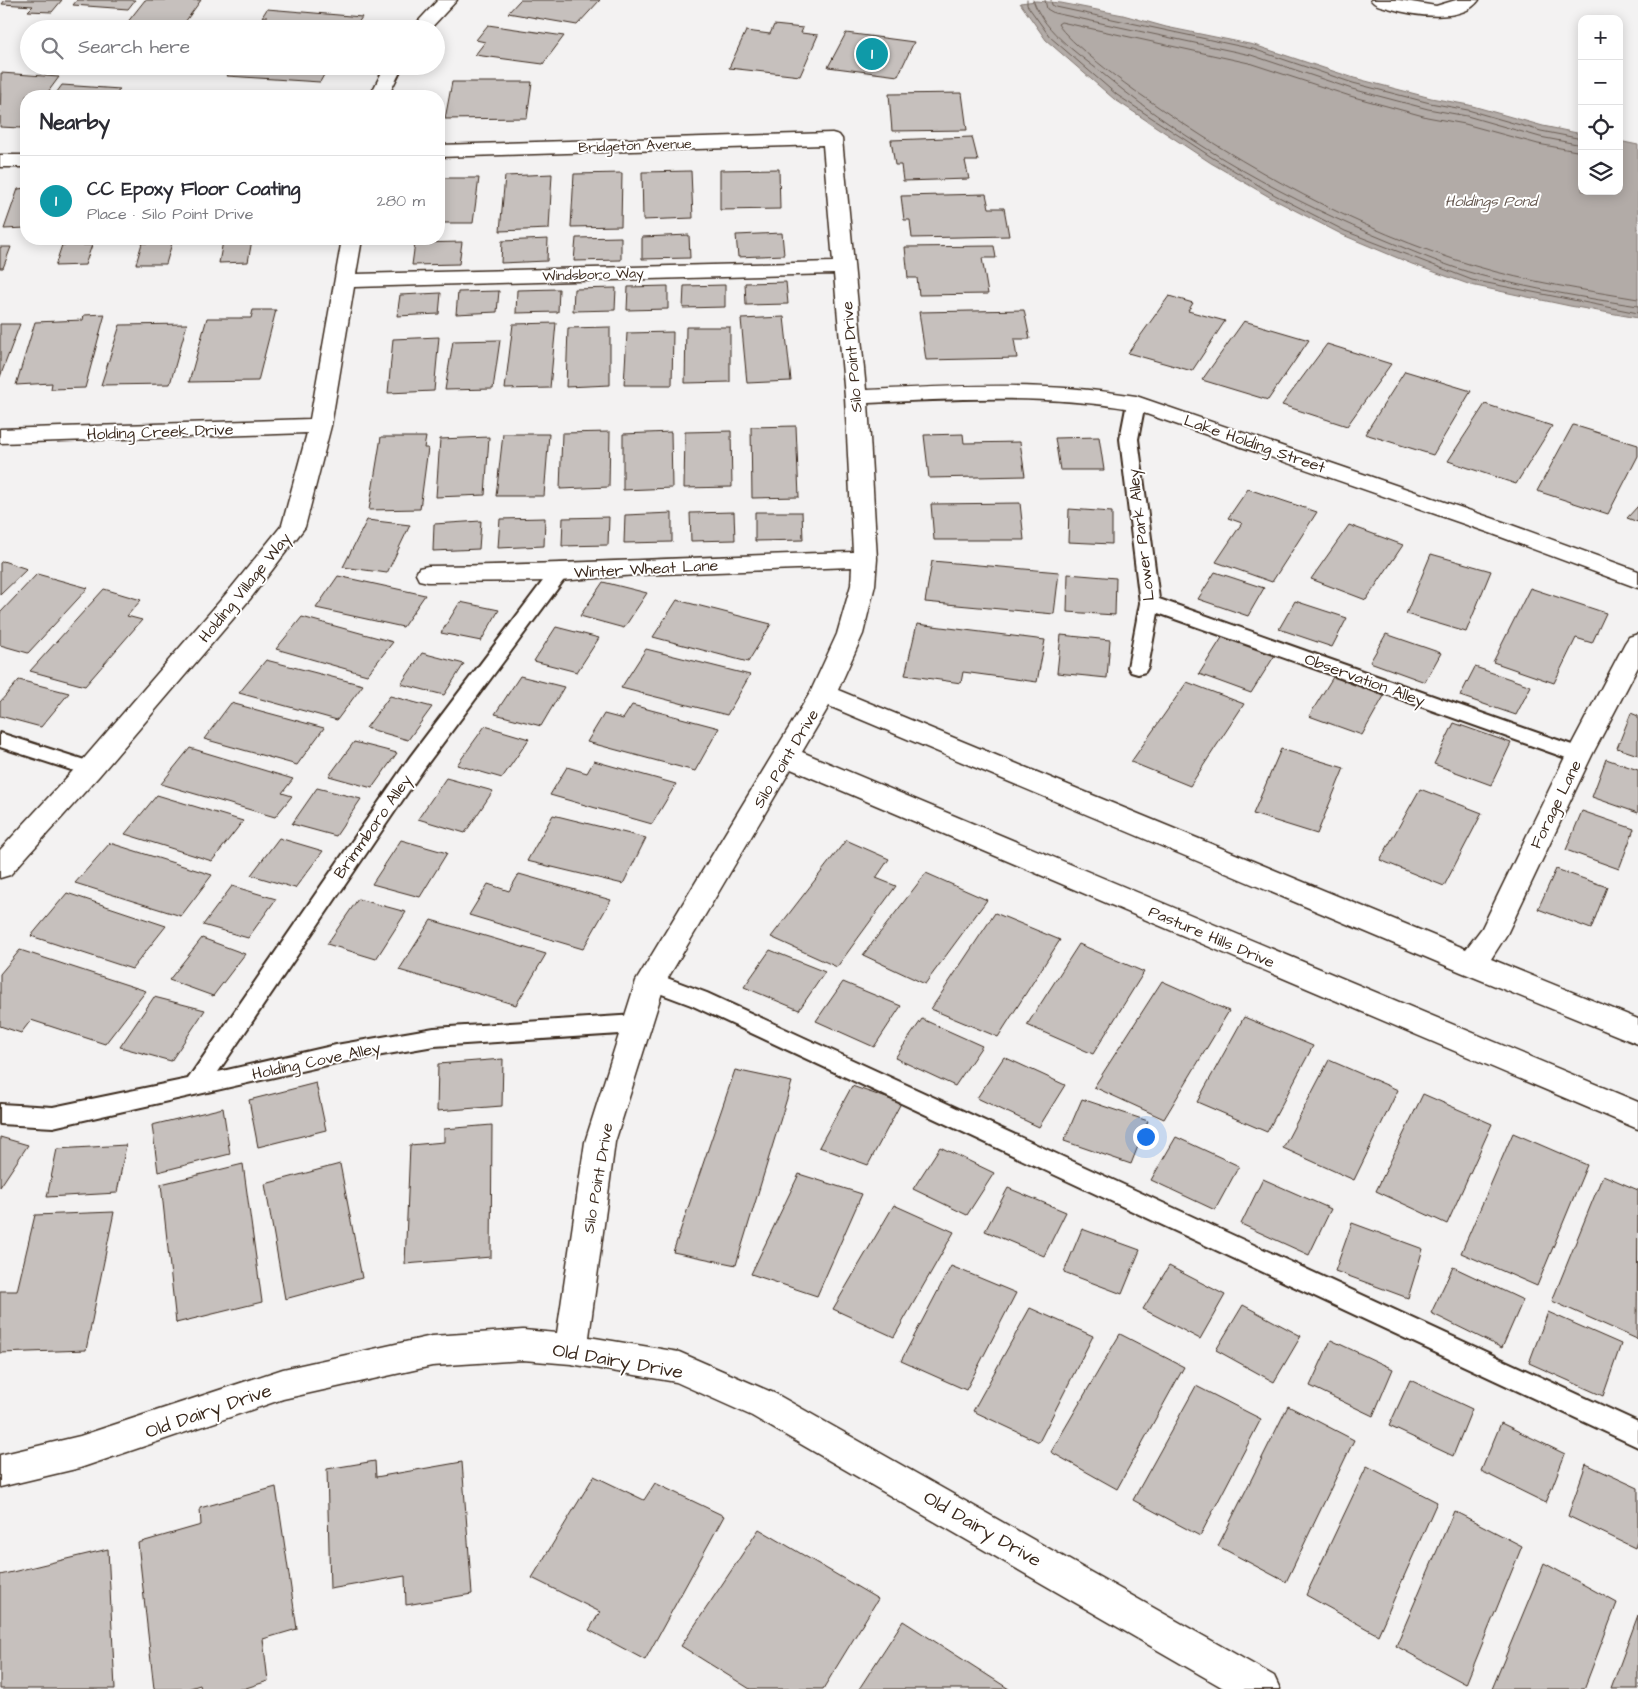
<!DOCTYPE html>
<html lang="en">
<head>
<meta charset="utf-8">
<style>
	:root { --surface:#fff; --page:#f7f7f7; --text:#2b2b33; --muted:#7c7c81; --line:#e1e1e2; --accent:#db2777 }
	body { margin:0; font-family:"Architects Daughter",sans-serif; background:var(--page); color:var(--text) }
	.controls { position:absolute; right:15px; top:15px; display:grid; overflow:hidden; border-radius:10px; box-shadow:0 2px 12px #0003 }
	.controls button { width:45px; height:45px; display:grid; place-items:center; padding:0; border:0; border-bottom:1px solid var(--line); background:var(--surface); color:var(--text); font:25px sans-serif }
	.you { position:absolute; left:1145px; top:1136px; width:18px; height:18px; margin:-12px; border:4px solid #fff; border-radius:50%; background:#1a73e8; box-shadow:0 0 0 8px #1a73e833 }
	.badge { display:grid; place-items:center; width:32px; height:32px; border-radius:50%; background:var(--accent); color:#fff; font-size:16px; font-weight:700 }
	.pin { position:absolute; translate:-50% -50%; border:2px solid #fff; box-shadow:0 1px 5px #0006 }
	.list { margin:0; padding:0; list-style:none }
	h2 { display:flex; justify-content:space-between; align-items:center; height:65px; margin:0; padding:0 20px; font-size:21px }
	h2 small { font-size:16px; font-weight:400; color:var(--muted) }
	.list li { display:grid; grid-template-columns:32px 1fr auto; gap:15px; align-items:center; box-sizing:border-box; height:90px; padding:0 20px; border-top:1px solid var(--line) }
	.list b { display:block; font-size:19px; white-space:nowrap }
	.list p { margin:0; font-size:16px; white-space:nowrap; color:var(--muted) }
	.list em { font-size:16px; font-style:normal; color:var(--muted) }
	.icon { flex:none; width:28px; height:28px; fill:none; stroke:currentColor; stroke-width:2; stroke-linecap:round; stroke-linejoin:round }
	.map { position:relative; flex:none; width:1638px; height:1689px; overflow:hidden }
	.search { position:absolute; background:var(--surface); box-shadow:0 2px 12px #0003; left:20px; top:20px; width:425px; height:55px; display:flex; align-items:center; gap:12px; box-sizing:border-box; padding:0 18px; border-radius:28px; color:var(--muted); font-size:19px }
	.panel { position:absolute; background:var(--surface); box-shadow:0 2px 12px #0003; left:20px; top:90px; width:425px; height:155px; border-radius:20px }
	.map>svg:first-child { display:block }
</style>
</head>
<body>
<div class="map">
<svg width="1638" height="1689" viewBox="0 0 1638 1689">
	<rect width="100%" height="100%" fill="#f3f2f2"/>
	<filter id="ink" filterUnits="userSpaceOnUse"><feTurbulence type="fractalNoise" baseFrequency=".02" numOctaves="2"/><feDisplacementMap in="SourceGraphic" scale="10" xChannelSelector="R" yChannelSelector="G"/><feConvolveMatrix kernelMatrix="1 2 1 2 8 2 1 2 1" color-interpolation-filters="sRGB"/></filter>
	<g filter="url(#ink)">
		<!-- water -->
		<path fill="#b2aba7" stroke="#827770" d="M1036,1l25,2 62,12 43,12 88,18 100,33 77,20 38,7 74,21 39,8v57h37v-50l19,4v173l-68,-12 -99,-21 -59,-21 -69,-29 -70,-36 -62,-36 -97,-64 -68,-59 -26,-37z"/>
		<g fill="none" stroke-linecap="round" stroke-linejoin="round">
			<!-- shore -->
			<g stroke="#6b5e55" stroke-width="1">
				<path d="M1027,0v5l23,32 67,58 96,63 62,37 70,36 127,49 166,33"/>
				<path d="M1033,0c12,34 49,56 75,78 84,69 182,123 282,164 29,12 59,25 89,33 52,14 106,23 159,31"/>
				<path d="M1045,0l2,9 7,4 197,42 101,34 76,20 39,7 73,21 42,8"/>
				<path d="M1051,0l1,5 4,2 197,42 100,34 77,20 38,7 73,21 41,8"/>
				<path d="M1582,152l-44,-8 -73,-20 -38,-7 -77,-21 -101,-33 -188,-41 -3,2c9,17 68,61 86,73 101,71 213,133 331,169 53,16 109,24 163,33"/>
			</g>
		</g>
		<!-- building -->
		<g fill="#c6c0bd" stroke="#3b2a1e">
			<path d="M5,0h57l-10,12 -24,-1 5,-5 -31,-2z"/>
			<path d="M77,0h58l-7,9 -55,-4z"/>
			<path d="M145,0h56l-21,29 -57,-1z"/>
			<path d="M520,0h80l-23,25 -69,-12z"/>
			<path d="M267,9l95,8 -8,12h-94l7,-12h-5z"/>
			<path d="M488,25l76,11 -21,28 -68,-9 10,-13 -9,-2z"/>
			<path d="M774,25l29,3 -2,5 17,2 -18,41 -71,-8 17,-37 24,3z"/>
			<path d="M846,33l68,9 -16,34 -70,-9z"/>
			<path d="M234,66h95l-9,16 -93,-6z"/>
			<path d="M1,73l58,4 -14,19h-19v26l-5,6 -21,-1z"/>
			<path d="M452,82h80l-5,36 -82,1z"/>
			<path d="M62,85l58,4 -5,7h-61z"/>
			<path d="M227,93h73l-1,3h-74z"/>
			<path d="M962,93l5,37 -75,1 -3,-37z"/>
			<path d="M972,137l6,24h-13l4,18 -66,2 -2,-16h-6l-4,-25z"/>
			<path d="M779,169l1,40 -60,1v-40z"/>
			<path d="M691,171l2,47 -50,2 -1,-48z"/>
			<path d="M622,173l-1,53 -50,1 3,-53z"/>
			<path d="M552,174l-3,55 -49,2 5,-55z"/>
			<path d="M439,178h40l-6,45h-34z"/>
			<path d="M26,188v40l-22,1 14,-40z"/>
			<path d="M986,194l3,14h15l5,28 -97,2 -2,-18h-6l-3,-24z"/>
			<path d="M782,233l2,22 -46,2 -2,-22z"/>
			<path d="M689,235l1,23 -48,1v-22z"/>
			<path d="M621,237v23l-47,1 2,-23z"/>
			<path d="M548,239l-1,22 -46,2 1,-22z"/>
			<path d="M252,240l-4,22 -29,1 4,-22z"/>
			<path d="M462,242l-3,22 -47,1 3,-22z"/>
			<path d="M142,243h30l-6,21h-30z"/>
			<path d="M62,245h30l-7,20 -30,1z"/>
			<path d="M994,246l2,12h-14l6,36 -69,1 -2,-17h-9l-3,-31z"/>
			<path d="M0,247h11l-8,21h-3z"/>
			<path d="M786,282l2,22 -42,1 -1,-22z"/>
			<path d="M725,285v22l-42,1 1,-22z"/>
			<path d="M668,286v23l-41,1 1,-23z"/>
			<path d="M616,288l-1,22 -42,1 1,-22z"/>
			<path d="M559,289l-1,23 -42,1 1,-23z"/>
			<path d="M499,291l-2,21 -41,2 2,-22z"/>
			<path d="M441,293l-2,21 -42,2 3,-21z"/>
			<path d="M1169,296l24,7 -5,8 37,10 -33,50 -64,-18z"/>
			<path d="M253,310h23l-18,71 -69,1 18,-64h44z"/>
			<path d="M1024,310l6,29h-16l3,19 -91,2 -7,-48z"/>
			<path d="M105,314l-20,74 -34,1 1,-6 -36,2 19,-63 48,-2 1,-5z"/>
			<path d="M784,317l7,64 -44,2 -6,-64z"/>
			<path d="M1244,321l65,19 -41,60 -66,-20z"/>
			<path d="M556,323l-6,65 -45,1 8,-65z"/>
			<path d="M0,324h20l-20,53z"/>
			<path d="M187,324l-17,60 -69,1 19,-60z"/>
			<path d="M610,327v58l-44,2 2,-59z"/>
			<path d="M686,327h44v55l-45,1z"/>
			<path d="M673,332l-1,53h-48l3,-52z"/>
			<path d="M439,337l-5,54 -46,2 5,-54z"/>
			<path d="M500,340l-7,49 -48,1 8,-49z"/>
			<path d="M1327,344l64,20 -44,62 -65,-21z"/>
			<path d="M1405,371l66,20 -38,64 -68,-21z"/>
			<path d="M1485,404l67,22 -36,58 -68,-23z"/>
			<path d="M1573,425l65,20v11l-30,58 -71,-23z"/>
			<path d="M796,426l3,71 -47,1 -1,-71z"/>
			<path d="M731,431l1,56 -48,1 1,-56z"/>
			<path d="M610,432l-1,55 -49,2 2,-56z"/>
			<path d="M671,432l1,56 -49,2v-56z"/>
			<path d="M503,434h46l-5,62h-48z"/>
			<path d="M963,434l1,9 56,-1 5,34 -96,2 -5,-43z"/>
			<path d="M381,437h45l-2,11h4l-8,61 -51,1z"/>
			<path d="M489,437l-4,58 -49,2 4,-58z"/>
			<path d="M1099,437l5,33h-44l-5,-32z"/>
			<path d="M1248,489l69,23 -45,70 -56,-20 26,-39 -14,-5z"/>
			<path d="M1020,503l4,37h-90l-3,-36z"/>
			<path d="M1638,506v16l-11,-4z"/>
			<path d="M1069,509l43,3v32l-44,-2z"/>
			<path d="M734,512l1,28 -44,1 -1,-28z"/>
			<path d="M755,512h47l1,28 -48,1z"/>
			<path d="M672,513v29l-48,1 1,-28z"/>
			<path d="M609,517l-1,28 -46,1 1,-28z"/>
			<path d="M545,518l-1,28 -46,2 2,-29z"/>
			<path d="M367,520l43,5 -23,48 -44,-6z"/>
			<path d="M481,521l-2,28 -46,2 1,-27z"/>
			<path d="M1349,525l54,20 -37,55 -55,-21z"/>
			<path d="M1431,554l60,17 -25,61 -60,-18z"/>
			<path d="M3,561l24,8 -27,26v-32z"/>
			<path d="M932,561l127,11 -5,42 -129,-12z"/>
			<path d="M1215,572l49,16 -16,28 -50,-17z"/>
			<path d="M37,574l51,14 -60,65 -28,-8v-32z"/>
			<path d="M1068,574l48,4 -1,37 -48,-3z"/>
			<path d="M338,576l87,19 -22,32 -87,-19z"/>
			<path d="M603,582l44,11 -23,35 -44,-12z"/>
			<path d="M1530,588l76,25 -14,30 -16,-5 -22,45 -61,-21z"/>
			<path d="M104,589l37,11 -14,16 15,4 -57,66 -55,-15z"/>
			<path d="M677,600l94,24 -23,38 -95,-25z"/>
			<path d="M1295,601l52,17 -15,29 -53,-18z"/>
			<path d="M460,602l39,8 -18,31 -40,-8z"/>
			<path d="M302,617l91,25 -26,33 -91,-26z"/>
			<path d="M917,624l128,16 -8,42 -74,-10 -2,11 -56,-8z"/>
			<path d="M556,627l43,11 -22,34 -43,-11z"/>
			<path d="M1386,634l55,19 -16,29 -55,-20z"/>
			<path d="M1061,635l49,5 -3,38 -50,-5z"/>
			<path d="M1223,636l52,19 -24,38 -52,-19z"/>
			<path d="M646,649l104,26 -23,40 -106,-27z"/>
			<path d="M422,653l42,11 -20,31 -43,-11z"/>
			<path d="M266,660l97,25 -26,35 -98,-27z"/>
			<path d="M1475,667l56,19 -15,29 -56,-19z"/>
			<path d="M520,676l44,11 -23,39 -46,-12z"/>
			<path d="M1333,677l51,19 -22,39 -53,-19z"/>
			<path d="M19,680l50,13 -28,34 -41,-11v-14z"/>
			<path d="M1187,682l57,22 -54,82 -59,-24z"/>
			<path d="M390,696l42,11 -24,33 -42,-12z"/>
			<path d="M231,703l93,25 -27,37 -93,-26z"/>
			<path d="M632,705l87,23 -24,43 -108,-29 17,-28 19,5z"/>
			<path d="M1631,713l7,3v39l-21,-7z"/>
			<path d="M1454,723l57,20 -20,42 -57,-21z"/>
			<path d="M485,726l44,13 -27,39 -45,-13z"/>
			<path d="M354,742l43,11 -25,35 -43,-12z"/>
			<path d="M190,748l103,31 -11,14 10,3 -17,21 -114,-33z"/>
			<path d="M1281,749l63,19 -27,66 -64,-20z"/>
			<path d="M1606,759l32,11v43l-46,-16z"/>
			<path d="M594,761l82,23 -24,40 -102,-29 17,-28 20,6z"/>
			<path d="M446,778l47,13 -28,42 -47,-14z"/>
			<path d="M317,788l44,11 -25,37 -44,-12z"/>
			<path d="M1420,789l62,24 -38,73 -64,-26z"/>
			<path d="M157,795l86,26 -31,40 -87,-27z"/>
			<path d="M1582,811l52,18 -15,40 -53,-19z"/>
			<path d="M553,815l93,23 -23,46 -96,-23z"/>
			<path d="M279,838l44,13 -28,37 -44,-13z"/>
			<path d="M401,840l46,13 -27,44 -48,-13z"/>
			<path d="M846,840l43,19 -13,19 20,8 -59,81 -66,-30z"/>
			<path d="M110,843l102,32 -31,41 -106,-33z"/>
			<path d="M1556,869l51,18 -16,42 -53,-20z"/>
			<path d="M926,873l61,27 -62,84 -62,-29z"/>
			<path d="M519,874l92,26 -28,49 -114,-34 19,-31 21,7z"/>
			<path d="M232,886l44,13 -28,39 -45,-13z"/>
			<path d="M67,893l99,33 -34,43 -101,-33z"/>
			<path d="M358,899l48,13 -30,47 -49,-15z"/>
			<path d="M995,913l65,27 -62,97 -67,-28z"/>
			<path d="M431,920l115,34 -30,51 -117,-35z"/>
			<path d="M202,938l43,16 -32,42 -44,-16z"/>
			<path d="M1079,944l65,28 -51,82 -66,-29z"/>
			<path d="M20,950l126,41 -41,53 -74,-24 -10,13 -21,-7v-52z"/>
			<path d="M770,950l55,22 -26,38 -55,-23z"/>
			<path d="M1162,981l67,30 -65,108 -70,-32z"/>
			<path d="M843,982l58,24 -27,41 -58,-26z"/>
			<path d="M154,997l51,13 -34,51 -51,-14z"/>
			<path d="M1244,1017l69,29 -46,86 -70,-30z"/>
			<path d="M922,1019l60,27 -27,40 -60,-28z"/>
			<path d="M1004,1057l61,28 -26,42 -62,-29z"/>
			<path d="M503,1059l-1,47 -65,5 1,-47z"/>
			<path d="M1329,1060l69,30 -44,90 -71,-32z"/>
			<path d="M735,1070l57,12 -56,183 -63,-13z"/>
			<path d="M316,1083l10,47 -68,17 -9,-47z"/>
			<path d="M852,1086l49,17 -33,62 -49,-18z"/>
			<path d="M1423,1094l69,30 -45,100 -71,-33z"/>
			<path d="M1082,1099l66,22 -17,43 -67,-23z"/>
			<path d="M223,1108l7,46 -72,18 -6,-47z"/>
			<path d="M492,1125l-1,132 -86,7 5,-119 34,-3v-13z"/>
			<path d="M1513,1133l74,32 -50,121 -76,-33z"/>
			<path d="M0,1137l28,8 -28,42z"/>
			<path d="M1176,1137l63,29 -24,44 -64,-30z"/>
			<path d="M126,1145l-9,48 -70,4 10,-48z"/>
			<path d="M940,1147l54,26 -27,42 -54,-26z"/>
			<path d="M243,1164l19,138 -86,21 -15,-139z"/>
			<path d="M340,1164l22,114 -77,21 -20,-115z"/>
			<path d="M799,1174l63,20 -45,102 -66,-22z"/>
			<path d="M1603,1175l35,15 -1,149 -85,-38z"/>
			<path d="M1263,1179l68,30 -22,46 -68,-31z"/>
			<path d="M1008,1188l58,24 -22,44 -59,-25z"/>
			<path d="M894,1205l60,27 -60,105 -61,-28z"/>
			<path d="M114,1212l-28,138 -86,3v-62h17l18,-76z"/>
			<path d="M1352,1223l71,26 -15,49 -73,-27z"/>
			<path d="M1082,1229l58,21 -18,44 -58,-22z"/>
			<path d="M951,1266l65,27 -50,97 -65,-29z"/>
			<path d="M1169,1266l56,29 -25,44 -57,-30z"/>
			<path d="M1453,1267l70,33 -21,48 -71,-35z"/>
			<path d="M1243,1305l58,31 -27,46 -58,-32z"/>
			<path d="M1030,1308l63,28 -54,106 -66,-31z"/>
			<path d="M1548,1312l73,32 -18,52 -74,-33z"/>
			<path d="M1120,1334l64,33 -67,122 -66,-37z"/>
			<path d="M1331,1340l62,29 -20,47 -63,-30z"/>
			<path d="M1410,1380l62,29 -19,47 -64,-30z"/>
			<path d="M1196,1386l65,33 -61,117 -67,-36z"/>
			<path d="M1288,1406l66,34 -68,142 -68,-36z"/>
			<path d="M1501,1423l64,31 -19,49 -65,-32z"/>
			<path d="M375,1461l1,16 86,-15 10,132 -66,11 -1,-29 -75,13 -3,-120z"/>
			<path d="M1586,1464l52,24v50l-3,10 -67,-32z"/>
			<path d="M1367,1466l70,36 -59,133 -72,-40z"/>
			<path d="M594,1476l50,24 11,-17 69,33 -79,144 -56,-30 11,-18 -68,-34z"/>
			<path d="M276,1487l21,142 -34,10 5,42 -25,8h-42l-1,-4 -13,4h-33l-16,-146 63,-18 -1,-17z"/>
			<path d="M1454,1511l68,35 -56,138 -70,-38z"/>
			<path d="M759,1529l119,70 -55,90h-73l-69,-43z"/>
			<path d="M108,1549l7,140h-115v-114z"/>
			<path d="M1544,1563l73,40 -33,86h-92z"/>
			<path d="M1638,1615v74h-27z"/>
			<path d="M903,1621l106,68h-150z"/>
		</g>
		<g fill="none" stroke-linecap="round" stroke-linejoin="round">
			<!-- service casing -->
			<g stroke="#3b2a1e" stroke-width="4">
				<g id="service">
					<path d="M1136,398l6,1 3,4 -7,36 21,160 427,151 3,5 -3,5 -7,2 -7,-2 -414,-147 -10,54 -3,5 -7,2 -7,-2 -3,-5 12,-64 -20,-164 7,-36 3,-4z"/>
					<path d="M559,567l7,2 2,4 -2,4 -141,190 -207,305 118,-27 98,-17 202,-13 8,3 3,6 -3,6 -8,3 -202,13 -98,17 -283,64 -53,-3v-20l53,3 135,-28 222,-322 142,-188z"/>
					<path d="M0,733l97,31 3,5 -3,5 -7,2 -90,-29z"/>
					<path d="M651,972l56,21 931,429v25l-947,-442 -48,-18 -3,-6 3,-6z"/>
				</g>
			</g>
			<!-- minor casing -->
			<g stroke="#3b2a1e" stroke-width="3">
				<g id="minor">
					<path d="M438,0h19l-27,29h-19z"/>
					<path d="M1371,0h28l37,6 20,-6h23c-16,23 -64,16 -87,9 -7,-2 -17,-3 -21,-9z"/>
					<path d="M385,66h18l-15,30h-18z"/>
					<path d="M832,133l7,2 3,4 24,251c91,-4 180,-9 270,6l370,127 132,48v17l-148,-55 -358,-124c-88,-15 -176,-10 -264,-6l9,156 -2,26 -12,49 -25,56 628,259 16,-21 84,-173 59,-112 4,-6 9,-3v33l-46,88 -85,179 -16,25 147,60v25l-177,-72 -632,-266 -27,46 836,350v27l-847,-360 -126,214 -50,159 -26,195 90,15 97,42 498,282 6,13h-55l-473,-273 -76,-34 -105,-18 -48,-4 -91,6 -149,33 -203,69 -80,19v-32l80,-19 203,-67 149,-33 91,-6 34,3 28,-191 51,-161 174,-288 27,-59 14,-49 1,-18 -216,8 -77,6 -131,1 -9,-2 -3,-6 3,-6 9,-2c142,-1 283,-10 425,-14l-8,-155 -11,-123 -480,13 -23,139 -26,101 -55,72 -151,177 -89,99 -10,3v-28l81,-88 151,-175 50,-62 25,-92 -307,10v-14l310,-10 32,-180h20l-6,35 477,-12 -10,-117 -384,12v-12z"/>
					<rect x="0" y="155" width="26" height="12"/>
				</g>
			</g>
			<!-- service -->
			<use href="#service" fill="#fff" fill-rule="evenodd"/>
			<!-- minor -->
			<use href="#minor" fill="#fff" fill-rule="evenodd"/>
		</g>
	</g>
	<g text-anchor="middle" stroke-width="4" stroke-linejoin="round" paint-order="stroke">
		<!-- far-street labels -->
		<g font-size="14" fill="#3b2a1e" stroke="#fff">
			<text transform="translate(635 145) rotate(-2)" y="5">Bridgeton Avenue</text>
			<text transform="translate(593 274) rotate(-2)" y="5">Windsboro Way</text>
		</g>
		<!-- far-water labels -->
		<g font-size="15" font-style="italic" fill="#65574e" stroke="#fff">
			<text x="1491" y="206">Holdings Pond</text>
		</g>
		<!-- street labels -->
		<g font-size="16" fill="#3b2a1e" stroke="#fff">
			<text transform="translate(851 357) rotate(-95)" y="6">Silo Point Drive</text>
			<text transform="translate(160 431) rotate(-2)" y="6">Holding Creek Drive</text>
			<text transform="translate(1255 443) rotate(19)" y="6">Lake Holding Street</text>
			<text transform="translate(1140 535) rotate(-97)" y="6">Lower Park Alley</text>
			<text transform="translate(646 568) rotate(-3)" y="6">Winter Wheat Lane</text>
			<text transform="translate(244 587) rotate(-51)" y="6">Holding Village Way</text>
			<text transform="translate(1365 679) rotate(20)" y="6">Observation Alley</text>
			<text transform="translate(785 758) rotate(-59)" y="6">Silo Point Drive</text>
			<text transform="translate(1555 804) rotate(-64)" y="6">Forage Lane</text>
			<text transform="translate(372 826) rotate(-55)" y="6">Brimmboro Alley</text>
			<text transform="translate(1212 936) rotate(23)" y="6">Pasture Hills Drive</text>
			<text transform="translate(316 1060) rotate(-12)" y="6">Holding Cove Alley</text>
			<text transform="translate(597 1178) rotate(-80)" y="6">Silo Point Drive</text>
		</g>
		<!-- near-street labels -->
		<g font-size="19" fill="#3b2a1e" stroke="#fff">
			<text transform="translate(618 1360) rotate(10)" y="7">Old Dairy Drive</text>
			<text transform="translate(208 1410) rotate(-19)" y="7">Old Dairy Drive</text>
			<text transform="translate(983 1528) rotate(30)" y="7">Old Dairy Drive</text>
		</g>
	</g>
</svg>
<div class="controls">
<button>+</button>
<button>−</button>
<button><svg class="icon" aria-label="locate" viewBox="0 0 24 24"><circle cx="12" cy="12" r="6"/><path d="M12 2v4M12 18v4M2 12h4M18 12h4"/></svg></button>
<button><svg class="icon" aria-label="layers" viewBox="0 0 24 24"><path d="M12 4l9 5-9 5-9-5zM3 14l9 5 9-5"/></svg></button>
</div>
<div class="you"></div>
<div class="pin badge" style="left:872px;top:54px;background:#0f9aa8">1</div>
<div class="search"><svg class="icon" aria-label="search" viewBox="0 0 24 24"><circle cx="10" cy="10" r="6"/><path d="M15 15l6 6"/></svg>Search here</div>
<section class="panel">
<h2>Nearby<small></small></h2>
<ul class="list">
<li><span class="badge" style="background:#0f9aa8">1</span><div><b>CC Epoxy Floor Coating</b><p>Place · Silo Point Drive</p></div><em>280 m</em></li>
</ul>
</section>
</div>
</body>
</html>
